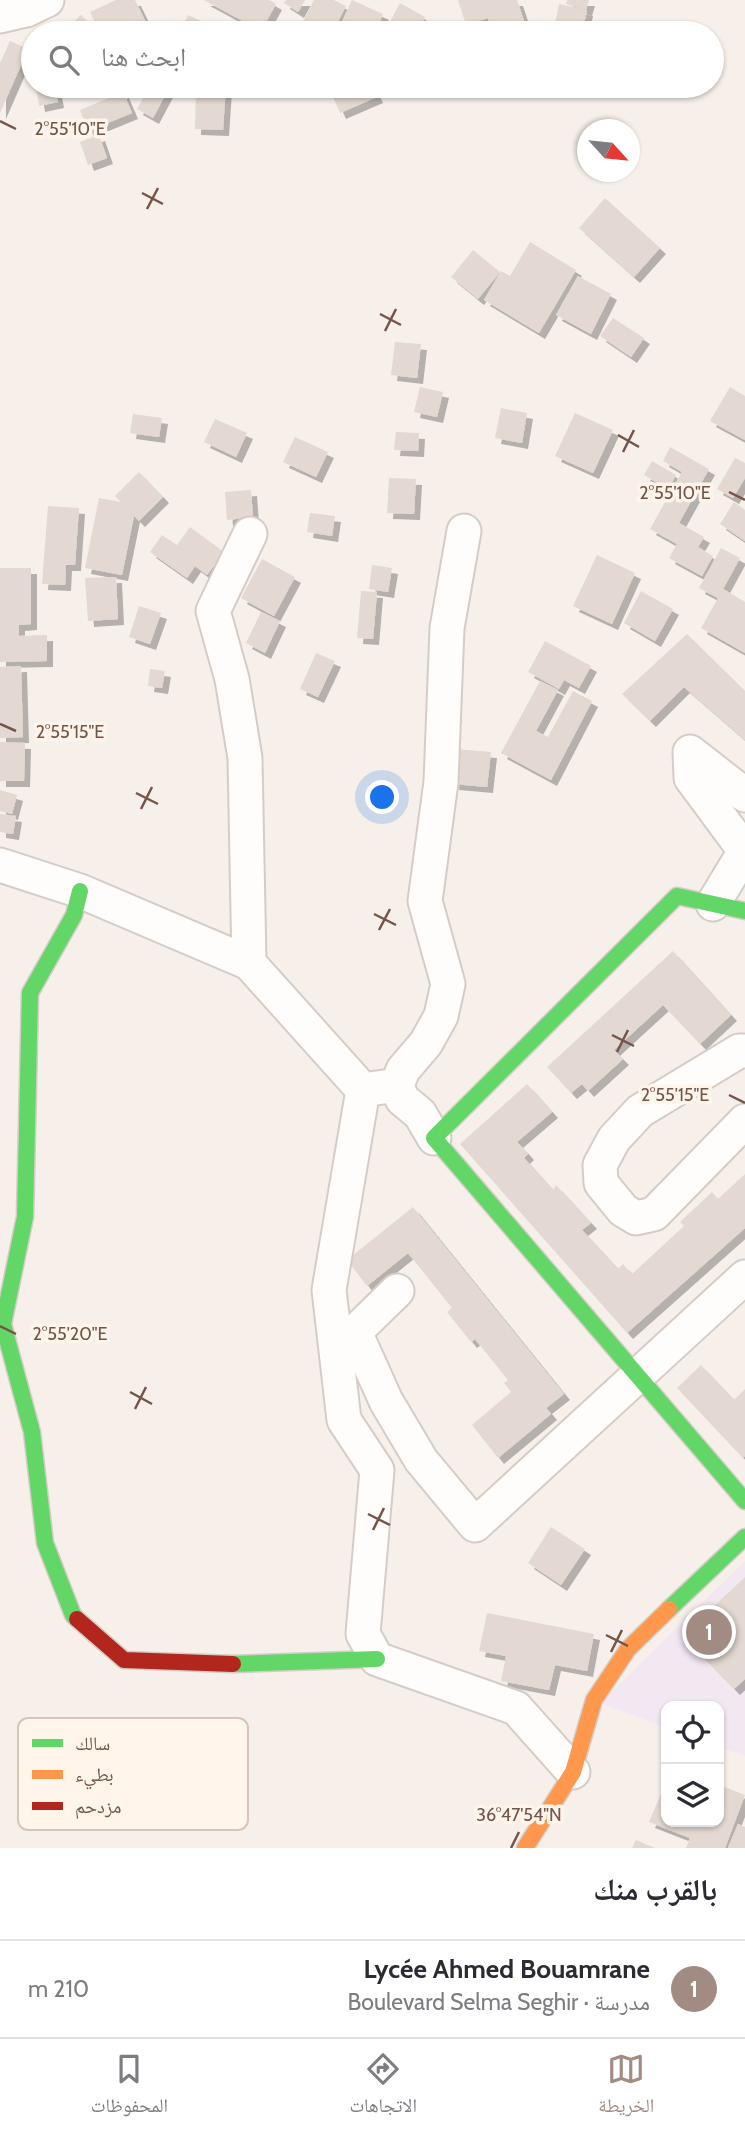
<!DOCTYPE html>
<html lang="ar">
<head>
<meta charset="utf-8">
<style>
	:root { --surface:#fff; --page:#f2f2f3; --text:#2b2b33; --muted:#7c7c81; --line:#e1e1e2; --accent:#a28b82 }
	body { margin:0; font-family:Cabin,"Noto Naskh Arabic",sans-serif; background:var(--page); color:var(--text); direction:rtl }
	.controls { position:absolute; right:21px; bottom:21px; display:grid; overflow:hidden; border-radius:14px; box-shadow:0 2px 5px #0004 }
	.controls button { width:63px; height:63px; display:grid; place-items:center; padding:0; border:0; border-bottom:2px solid var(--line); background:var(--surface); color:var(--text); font:35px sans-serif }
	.compass { position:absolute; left:577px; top:119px; width:63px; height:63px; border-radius:50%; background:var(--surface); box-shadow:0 2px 5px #0004; rotate:117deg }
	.you { position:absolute; left:383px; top:798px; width:24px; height:24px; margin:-18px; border:5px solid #fff; border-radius:50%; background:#1a73e8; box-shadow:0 0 0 10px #1a73e833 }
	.badge { display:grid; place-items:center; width:46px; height:46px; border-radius:50%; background:var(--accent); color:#fff; font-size:23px; font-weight:700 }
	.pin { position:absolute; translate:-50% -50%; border:4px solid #fff; box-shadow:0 2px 7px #0006 }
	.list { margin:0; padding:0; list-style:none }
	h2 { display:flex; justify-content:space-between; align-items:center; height:91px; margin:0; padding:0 28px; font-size:30px }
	h2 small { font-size:23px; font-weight:400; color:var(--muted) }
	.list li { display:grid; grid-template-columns:46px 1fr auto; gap:21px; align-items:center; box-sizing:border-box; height:98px; padding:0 28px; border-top:2px solid var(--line) }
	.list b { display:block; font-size:26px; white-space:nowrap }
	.list p { margin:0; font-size:23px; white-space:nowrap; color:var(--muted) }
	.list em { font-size:23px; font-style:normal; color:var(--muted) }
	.icon { flex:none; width:38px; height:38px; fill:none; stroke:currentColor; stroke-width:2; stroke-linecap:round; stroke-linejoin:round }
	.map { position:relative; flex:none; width:745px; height:1848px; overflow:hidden; direction:ltr }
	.search { position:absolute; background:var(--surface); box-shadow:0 2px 5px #0004; left:21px; right:21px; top:21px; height:77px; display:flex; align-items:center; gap:18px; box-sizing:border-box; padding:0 24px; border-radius:38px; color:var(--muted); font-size:26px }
	.sheet { height:189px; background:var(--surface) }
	nav { display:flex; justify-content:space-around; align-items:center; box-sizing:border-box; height:98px; border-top:2px solid var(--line); background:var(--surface); font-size:19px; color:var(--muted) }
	nav a { display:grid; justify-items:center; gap:4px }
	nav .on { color:var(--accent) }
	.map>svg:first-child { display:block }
</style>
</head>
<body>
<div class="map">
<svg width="745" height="1848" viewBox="0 0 745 1848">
	<defs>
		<filter id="shadow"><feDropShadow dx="6" dy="6" stdDeviation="0" flood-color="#0004"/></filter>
	</defs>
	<rect width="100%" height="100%" fill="#f7f0ea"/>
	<!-- education -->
	<path fill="#f2e8f2" d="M745,1561v195l-26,-9v-41h-53v22l-66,-25z"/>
	<!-- building -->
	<g fill="#e3d8d2" filter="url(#shadow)">
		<path d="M116,0h19l16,33h-51l-10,-21z"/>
		<path d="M204,0h65l7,4 -15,27z"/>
		<path d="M286,0h19l-7,12 -14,-9z"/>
		<path d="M314,0h20l12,6 -14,27h-35z"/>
		<path d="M352,0l31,14 -8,19h-38z"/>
		<path d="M458,0h59l9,27 -19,6h-15l-4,-15 -22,7z"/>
		<path d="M567,0h22l-3,10 -20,-6z"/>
		<path d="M400,3l25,14 -8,16h-33z"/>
		<path d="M559,4l28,6 -5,23 -28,-4z"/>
		<path d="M81,15l18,18h-37z"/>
		<path d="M188,15l40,18h-49z"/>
		<path d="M10,41l18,8 -28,64v-50z"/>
		<path d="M36,86h19l3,16 -19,4z"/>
		<path d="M150,86h20l-17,32 -16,-9z"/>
		<path d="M196,86h30l-3,44 -28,-1z"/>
		<path d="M328,86h44l5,11 -37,16z"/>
		<path d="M123,92l9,21 -44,18 -8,-21z"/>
		<path d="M99,135l8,23 -19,7 -8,-23z"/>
		<path d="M605,198l55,50 -26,29 -55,-49z"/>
		<path d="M530,242l46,28 -37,63 -55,-33 17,-29 9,5z"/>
		<path d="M473,250l27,22 -22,27 -27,-22z"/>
		<path d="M578,276l33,18 -20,40 -35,-19z"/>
		<path d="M613,318l31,20 -13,19 -31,-21z"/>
		<path d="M395,342l26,2 -4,34 -26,-3z"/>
		<path d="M420,387l23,5 -6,25 -23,-5z"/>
		<path d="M730,387l15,9v44l-35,-19z"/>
		<path d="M501,408l26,5 -5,30 -27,-5z"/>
		<path d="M575,413l38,17 -20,43 -38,-17z"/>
		<path d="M133,414l29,4 -3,19 -29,-4z"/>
		<path d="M215,419l32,14 -11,24 -32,-15z"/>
		<path d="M396,432l23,1 -1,18 -24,-1z"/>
		<path d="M295,437l33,15 -12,25 -33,-15z"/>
		<path d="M670,447l39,22 -30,54 25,14 -6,10 15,9 -11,20 -33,-18 8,-14 -27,-15 32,-57 -19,-11z"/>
		<path d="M735,458l10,5v15l-12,20 -16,-9z"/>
		<path d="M652,461l24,14 -8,14 -24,-14z"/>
		<path d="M139,472l24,25 -24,24 -5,-5 -12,59 -37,-7 14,-70 22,4 -6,-6z"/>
		<path d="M389,478l27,1 -2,35 -27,-1z"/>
		<path d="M251,490l2,27 -26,3 -2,-28z"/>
		<path d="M734,502l11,8v31l-25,-17z"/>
		<path d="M48,506l31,2 -4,57h-9l-1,20 -23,-1z"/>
		<path d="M310,513l25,3 -3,20 -25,-4z"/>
		<path d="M190,527l34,25 -17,23 -12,-9 -8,12 -37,-26 12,-17 15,10z"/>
		<path d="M721,548l19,10 -17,31 22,13v51l-44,-25 17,-30 -19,-10z"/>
		<path d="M597,555l38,18 -23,51 -39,-18z"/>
		<path d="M262,559l33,18 -21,39 -33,-18z"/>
		<path d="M372,565l20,3 -4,24 -19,-3z"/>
		<path d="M0,568h31v56l-12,1v11l28,-1v26l-47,1z"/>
		<path d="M116,577l2,42 -30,2 -3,-43z"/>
		<path d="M361,591l16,1 -4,47 -16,-1z"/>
		<path d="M641,591l32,18 -18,32 -31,-18z"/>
		<path d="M139,606l22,7 -11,31 -21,-7z"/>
		<path d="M261,612l19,9 -15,32 -19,-10z"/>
		<path d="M687,634l58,57v49l-61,-53 -34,34 -28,-27z"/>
		<path d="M545,641l46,25 -12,22 -15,-8 -5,9 -31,-17z"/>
		<path d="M316,653l19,8 -17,36 -18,-8z"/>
		<path d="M21,666l2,71 -23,1v-71z"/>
		<path d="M150,669l15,2 -3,17 -14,-2z"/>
		<path d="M540,681l18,9 -22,41 12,6 25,-46 19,10 -41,79 -50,-27z"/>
		<path d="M0,742l25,1 -1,38h-24z"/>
		<path d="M456,749l35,3 -4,35 -34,-3z"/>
		<path d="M0,790l17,5 -5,19 -12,-3z"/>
		<path d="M0,814l16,2 -3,18 -13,-2z"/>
		<path d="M673,951l58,64 -31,29 -37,-39 -49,45 9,9 -35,32 -6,-7 -11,9 -24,-26z"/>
		<path d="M527,1084l25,28 -35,30 11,12 -4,4 29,32 3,-5 35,38 -9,7 36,39 5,-5 9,10 52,-48 -4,-4 32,-30 6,7 27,-25v54l-118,105 -167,-189z"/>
		<path d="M413,1207l151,187 -18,14 5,6 -53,44 -26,-33 39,-33 -7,-9 4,-3 -33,-41 -4,3 -24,-30 5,-4 -44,-55 -41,33 -20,-26z"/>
		<path d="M701,1365l33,35 11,-11v67l-2,2 -66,-70z"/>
		<path d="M551,1527l34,22 -24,36 -33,-22z"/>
		<path d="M745,1577v102l-11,10 -52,-53z"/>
		<path d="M487,1613l107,21 -7,37 -32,-6 -6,25 -48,-9 5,-25 -27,-5z"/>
		<path d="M666,1782v40h53v-37l26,10 -20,53h-39l4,-10 -41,-16z"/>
		<path d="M738,1824l7,3v21h-17z"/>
		<path d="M636,1840l19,8h-23z"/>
	</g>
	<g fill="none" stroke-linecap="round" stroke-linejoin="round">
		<!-- street casing -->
		<g stroke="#d6ccc7" stroke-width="37">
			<g id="street">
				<path d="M0,16l26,-6 21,-10"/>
				<path d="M250,534l-37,77 19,68 13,79 4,205 114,127 34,-5"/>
				<path d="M745,851l-54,-73 -1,-26 55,43"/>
				<path d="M0,865l80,26 169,72"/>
				<path d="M713,904l32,-53"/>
				<path d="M745,1051h-6l-99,60 -26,28 -14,26 1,18 22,27 13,8 18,-4 91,-93"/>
				<path d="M363,1090l-34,200 15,130 33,50 -14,164 14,25 139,49 57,64"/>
				<path d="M434,1138l-14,-24 -18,-15 -5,-14 6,-15 23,-27 15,-27 7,-32 -23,-83 16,-119 6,-154 17,-97"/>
				<path d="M397,1291l-42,41 31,69 35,59 54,65 270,-248"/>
			</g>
		</g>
		<!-- fast casing -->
		<g stroke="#d6ccc6" stroke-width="19">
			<g id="fast">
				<path d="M745,911l-68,-15 -243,242 311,363"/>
				<path d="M669,1609l76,-72"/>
				<path d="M77,1619l-4,-4 -28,-72 -13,-111 -29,-108 22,-107 5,-224 44,-78 6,-24"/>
				<path d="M233,1664l144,-5"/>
			</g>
		</g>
		<!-- slow casing -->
		<g stroke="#d6ccc6" stroke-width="19">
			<path id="slow" d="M525,1848l48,-76 21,-72 34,-51 41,-40"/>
		</g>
		<!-- jam casing -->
		<g stroke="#d6ccc6" stroke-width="19">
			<path id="jam" d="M77,1619l47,41 109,4"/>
		</g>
		<!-- street -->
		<use href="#street" stroke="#fefdfc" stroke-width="33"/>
		<!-- fast -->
		<use href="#fast" stroke="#63d668" stroke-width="16"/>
		<!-- slow -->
		<use href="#slow" stroke="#ff974d" stroke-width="16"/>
		<!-- jam -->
		<use href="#jam" stroke="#b3261e" stroke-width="16"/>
	</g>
	<!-- ticks -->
	<path fill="none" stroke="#75544a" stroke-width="2.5" d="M0,121l16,8M142,193l21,11M147,209l11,-21M380,314l21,11M385,331l11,-22M618,435l21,12M623,452l11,-22M729,492l16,8M0,724l16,7M136,793l22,11M141,809l11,-22M374,914l22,11M379,930l11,-21M612,1035l22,11M617,1052l11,-22M729,1095l16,8M0,1326l16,8M130,1392l22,12M135,1409l11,-22M368,1514l22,11M373,1530l11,-22M606,1635l22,11M611,1652l11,-22M511,1848l8,-16"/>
	<!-- legend -->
	<rect x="18" y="1718" width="230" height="112" rx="10" fill="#fff5eb" stroke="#d6c5bb" stroke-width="2"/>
	<rect x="32" y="1739" width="31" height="8" fill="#63d668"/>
	<rect x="32" y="1770" width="31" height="9" fill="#ff974d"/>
	<rect x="32" y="1802" width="31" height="8" fill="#b3261e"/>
	<g font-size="19" fill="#75544a">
		<text x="75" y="1750">سالك</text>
		<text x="75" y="1781">بطيء</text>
		<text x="75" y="1813">مزدحم</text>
	</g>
	<g font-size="18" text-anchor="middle" fill="#75544a" stroke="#fff5eb" stroke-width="7" stroke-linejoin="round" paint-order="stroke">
		<text x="70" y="135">2°55'10"E</text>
		<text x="675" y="499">2°55'10"E</text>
		<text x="70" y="738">2°55'15"E</text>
		<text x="675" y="1101">2°55'15"E</text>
		<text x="70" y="1340">2°55'20"E</text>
		<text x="519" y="1821">36°47'54"N</text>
	</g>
</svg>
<div class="controls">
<button><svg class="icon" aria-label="locate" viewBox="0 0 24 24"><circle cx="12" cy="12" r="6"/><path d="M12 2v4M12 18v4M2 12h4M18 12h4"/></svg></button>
<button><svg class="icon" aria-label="layers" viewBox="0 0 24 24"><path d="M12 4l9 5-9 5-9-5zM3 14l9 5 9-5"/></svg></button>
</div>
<svg class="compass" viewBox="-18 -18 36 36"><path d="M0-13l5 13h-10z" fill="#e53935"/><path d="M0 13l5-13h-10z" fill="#7c7c81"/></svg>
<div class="you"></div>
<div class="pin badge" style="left:709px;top:1632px">1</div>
<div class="search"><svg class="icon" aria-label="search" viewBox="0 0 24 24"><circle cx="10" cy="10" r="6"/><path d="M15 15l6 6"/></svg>ابحث هنا</div>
</div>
<section class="sheet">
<h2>بالقرب منك<small></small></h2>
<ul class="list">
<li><span class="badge">1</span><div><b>Lycée Ahmed Bouamrane</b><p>مدرسة · Boulevard Selma Seghir</p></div><em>210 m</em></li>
</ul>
</section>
<nav>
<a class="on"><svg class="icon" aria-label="map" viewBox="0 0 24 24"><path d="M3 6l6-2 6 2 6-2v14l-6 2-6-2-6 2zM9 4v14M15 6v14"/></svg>الخريطة</a>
<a><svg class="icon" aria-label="directions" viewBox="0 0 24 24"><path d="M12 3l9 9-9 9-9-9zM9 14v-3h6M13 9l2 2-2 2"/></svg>الاتجاهات</a>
<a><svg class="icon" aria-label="saved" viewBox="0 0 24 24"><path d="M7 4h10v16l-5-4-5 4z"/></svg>المحفوظات</a>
</nav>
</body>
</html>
